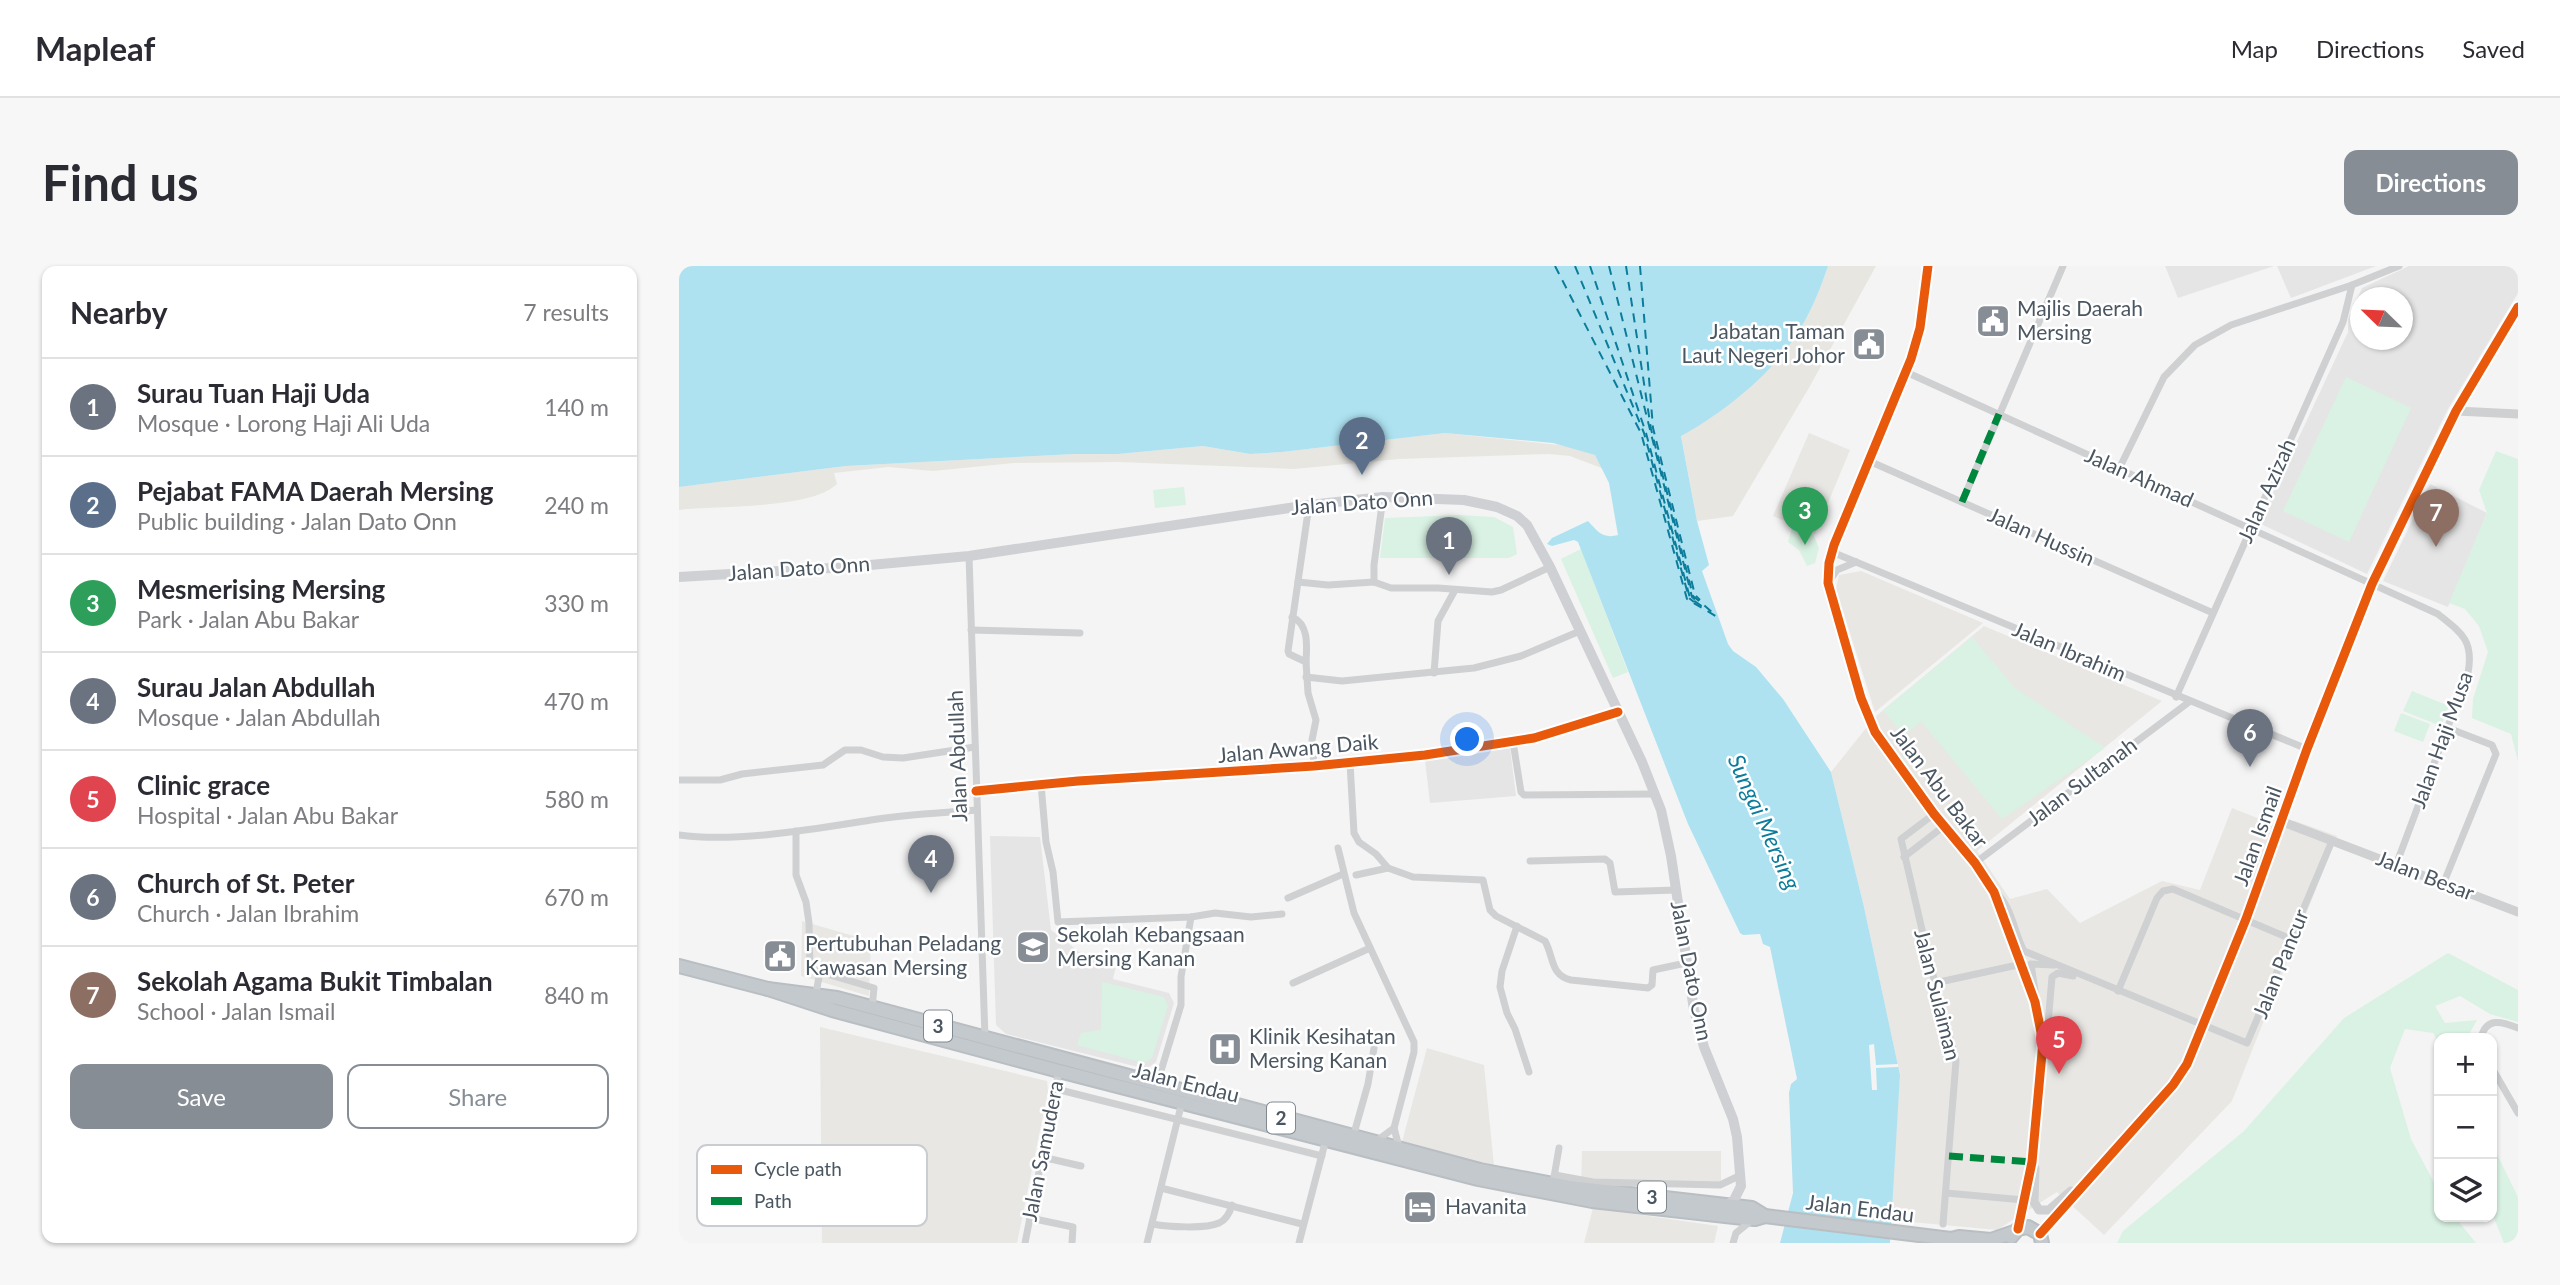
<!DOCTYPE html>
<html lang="en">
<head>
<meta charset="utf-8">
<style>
	:root { --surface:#fff; --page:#f7f7f7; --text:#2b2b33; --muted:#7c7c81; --line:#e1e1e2; --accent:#868d94 }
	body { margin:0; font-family:Lato,sans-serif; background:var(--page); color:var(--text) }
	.controls { position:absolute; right:21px; bottom:21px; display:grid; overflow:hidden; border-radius:14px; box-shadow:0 2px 5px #0004 }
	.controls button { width:63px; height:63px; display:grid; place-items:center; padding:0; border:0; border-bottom:2px solid var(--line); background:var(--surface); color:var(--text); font:35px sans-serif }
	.compass { position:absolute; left:1671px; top:21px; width:63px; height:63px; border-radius:50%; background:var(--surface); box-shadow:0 2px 5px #0004; rotate:293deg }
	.you { position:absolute; left:789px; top:474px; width:24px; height:24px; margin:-18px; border:5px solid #fff; border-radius:50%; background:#1a73e8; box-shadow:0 0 0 10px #1a73e833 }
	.badge { display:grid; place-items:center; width:46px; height:46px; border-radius:50%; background:var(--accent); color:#fff; font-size:23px; font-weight:700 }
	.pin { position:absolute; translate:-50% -58px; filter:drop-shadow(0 2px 4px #0008) }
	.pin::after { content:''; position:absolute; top:37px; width:24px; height:21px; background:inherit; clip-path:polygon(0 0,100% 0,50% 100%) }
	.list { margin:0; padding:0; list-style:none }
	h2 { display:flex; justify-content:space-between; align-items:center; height:91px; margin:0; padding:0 28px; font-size:30px }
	h2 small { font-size:23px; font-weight:400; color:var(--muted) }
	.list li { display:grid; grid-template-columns:46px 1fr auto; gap:21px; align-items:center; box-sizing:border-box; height:98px; padding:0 28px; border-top:2px solid var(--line) }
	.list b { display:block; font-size:26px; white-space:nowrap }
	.list p { margin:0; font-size:23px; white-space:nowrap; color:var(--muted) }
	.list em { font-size:23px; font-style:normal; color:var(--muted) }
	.actions { display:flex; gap:14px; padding:21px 28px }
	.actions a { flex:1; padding:16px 0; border:2px solid var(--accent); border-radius:14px; text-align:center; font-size:24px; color:var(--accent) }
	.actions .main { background:var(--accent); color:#fff }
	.icon { flex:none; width:38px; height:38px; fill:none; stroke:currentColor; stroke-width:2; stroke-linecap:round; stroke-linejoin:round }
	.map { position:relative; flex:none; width:1839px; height:977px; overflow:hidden; border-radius:14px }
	header { display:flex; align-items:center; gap:42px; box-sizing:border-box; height:98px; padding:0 35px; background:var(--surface); border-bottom:2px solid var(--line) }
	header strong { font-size:33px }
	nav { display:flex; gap:38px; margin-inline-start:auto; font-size:24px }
	.intro { display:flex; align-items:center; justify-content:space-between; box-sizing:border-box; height:168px; padding:0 42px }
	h1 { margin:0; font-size:49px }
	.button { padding:18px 32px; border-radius:14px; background:var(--accent); color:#fff; font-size:24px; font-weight:700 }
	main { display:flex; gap:42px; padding:0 42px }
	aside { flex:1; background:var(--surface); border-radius:14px; box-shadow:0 2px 5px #0004 }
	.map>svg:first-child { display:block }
</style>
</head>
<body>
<header>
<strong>Mapleaf</strong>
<nav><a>Map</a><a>Directions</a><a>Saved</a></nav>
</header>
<div class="intro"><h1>Find us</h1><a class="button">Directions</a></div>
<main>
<aside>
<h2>Nearby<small>7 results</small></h2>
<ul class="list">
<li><span class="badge" style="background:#6b7280">1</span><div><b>Surau Tuan Haji Uda</b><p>Mosque · Lorong Haji Ali Uda</p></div><em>140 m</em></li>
<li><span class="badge" style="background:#5c6f8a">2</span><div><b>Pejabat FAMA Daerah Mersing</b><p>Public building · Jalan Dato Onn</p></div><em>240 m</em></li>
<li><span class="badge" style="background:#2e9e5b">3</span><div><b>Mesmerising Mersing</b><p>Park · Jalan Abu Bakar</p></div><em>330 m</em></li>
<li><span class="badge" style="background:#6b7280">4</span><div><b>Surau Jalan Abdullah</b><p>Mosque · Jalan Abdullah</p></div><em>470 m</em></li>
<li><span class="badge" style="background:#e0444e">5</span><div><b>Clinic grace</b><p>Hospital · Jalan Abu Bakar</p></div><em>580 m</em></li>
<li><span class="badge" style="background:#6b7280">6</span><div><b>Church of St. Peter</b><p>Church · Jalan Ibrahim</p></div><em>670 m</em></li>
<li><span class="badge" style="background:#8d6e63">7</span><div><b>Sekolah Agama Bukit Timbalan</b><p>School · Jalan Ismail</p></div><em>840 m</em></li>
</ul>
<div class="actions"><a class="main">Save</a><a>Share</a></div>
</aside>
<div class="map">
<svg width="1839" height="977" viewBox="0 0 1839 977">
	<rect width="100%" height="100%" fill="#f4f4f4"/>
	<!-- commercial -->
	<g fill="#e8e7e3">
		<path d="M1130,167l41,17 -35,84 -42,-18z"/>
		<path d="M1182,305l122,52 -108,89 -39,-123 3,-14z"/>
		<path d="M1305,360l178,75 -185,150 33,48 37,-10 33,34 82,-42 38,9 32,-82 38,15 25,-2 42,15 -105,265 -128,134 -47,-43 -60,38 -107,-10 10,-145 -36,-168 -33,-135 44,-55z"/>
		<path d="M123,655l69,20 -2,55 -68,-20z"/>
		<path d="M141,761l227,54 1,10 -31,152h-195z"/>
		<path d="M748,782l57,17 10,101 -92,-24z"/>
		<path d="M903,885h139v37l-140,-5z"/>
		<path d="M914,942l125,18 -4,17h-130z"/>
	</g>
	<!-- education -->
	<g fill="#e6e5e6" fill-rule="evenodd">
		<path d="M1486,0h109l-96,32z"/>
		<path d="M1598,0h99l-85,32z"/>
		<path d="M1730,0h109v27l-70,116 -81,165 -108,-51 89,-191v-13l14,-31zM1682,32h42v42h-42z"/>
		<path d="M1751,218l57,29 -39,94 -65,-26z"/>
		<path d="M831,482l6,48 -86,7 -5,-43z"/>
		<path d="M311,570l50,1 11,93 32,25 36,-1 -6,25 56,14 5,10 -18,59 -10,7 -140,-35 -10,-9z"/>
	</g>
	<!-- green -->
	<g fill="#d9f2e3">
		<path d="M1667,111l65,31 -62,134 -66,-31z"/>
		<path d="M1817,185l22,8v302l-7,-27 -39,-16 1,-19 15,-47 -9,-26 -14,-17 -16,-6 38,-90 -8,-23z"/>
		<path d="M505,221l2,18 -31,3 -2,-18z"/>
		<path d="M781,249l34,2 19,10 4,27 -8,4h-129l5,-40z"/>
		<path d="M1114,259l19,7 7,16 -4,15 -8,3 -8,-16 -11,-8z"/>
		<path d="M902,283l47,123 -15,6 -52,-119z"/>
		<path d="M1293,371l43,51 90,60 -103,71 -81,-98 -17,15 -21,-26z"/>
		<path d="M1733,425l37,15 -8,20 -38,-15z"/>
		<path d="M1722,447l29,11 -7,18 -29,-11z"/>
		<path d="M1769,687l70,37v32l-28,-8 -30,-18 -25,10 10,17 32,-3 -10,18h-28v5l-6,-10 -28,-4 -15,39 21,71 28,53v25h16l21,26h-359l6,-12 121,-100 100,-113z"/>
		<path d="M423,716l62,15 4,9 -16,52 -8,5 -67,-18 4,-12 20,-3z"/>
		<path d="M1813,878l26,53v46h-14l-12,-30z"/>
	</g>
	<!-- sand -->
	<g fill="#e7e6e1">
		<path d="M1149,0h48l-66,120 -77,130 -36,5 -16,-86c43,-22 97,-67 121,-109 11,-19 19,-39 26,-60z"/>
		<path d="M766,167l123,13 27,9 9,14 -34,-13 -22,-2 -149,5 -105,10 -175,-7 -105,1 -81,8 -45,-4 -54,6 3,11c-27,26 -120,21 -158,26v-23l167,-21 229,-12h43l85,-8 47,8 32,-2z"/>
	</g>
	<!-- water -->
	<path fill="#aee2f0" d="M0,0h1149c-7,21 -15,41 -26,60 -25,44 -77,86 -121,110l16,85 12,44 -7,6 26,73 5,7 23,16 27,32 48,73 33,135 36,168 -10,168h-110l13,-50 -4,-100 2,-9 6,-5 -27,-132 -7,-3 -3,-10 -17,1 -3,-2 -52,-109 -110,-282 -4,-2 -22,6 -5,-2 5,-6 36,-17c10,11 15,18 30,14l-9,-52 -14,-28 -42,-12 -108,-10 -163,19 -32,2 -47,-8 -85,8h-43l-229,12 -167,21z"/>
	<!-- pier -->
	<path fill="#f4f4f4" d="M1195,778l2,21 22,-1v3l-22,1 1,22h-5l-3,-45z"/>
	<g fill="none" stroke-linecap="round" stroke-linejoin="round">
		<!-- ferry -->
		<g stroke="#0c7c9b" stroke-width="2" stroke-dasharray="9 7" stroke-linecap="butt">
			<path d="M876,0l86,167 46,166 32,19"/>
			<path d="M896,0l69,167 45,165 5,4"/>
			<path d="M911,0l56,167 44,165 16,11"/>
			<path d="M930,0l83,331 6,5"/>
			<path d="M947,0l25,163 42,167 19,16"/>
			<path d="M961,0l13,162 42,167 5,5"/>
		</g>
		<!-- trunk casing -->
		<g stroke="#b9bec3" stroke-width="16">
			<g id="trunk">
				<path d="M0,700l89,23 64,21 227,61 419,108 114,22 151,17 12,1 10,-3"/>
				<path d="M89,723l69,9 643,172 89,17 183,21 13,8 186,23 8,-2 32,3 23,-8"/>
				<path d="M1332,971l7,-8 10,-2 12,7 2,9"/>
			</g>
		</g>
		<!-- minor -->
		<g stroke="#ced0d2" stroke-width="7">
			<path d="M1227,106l532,242c24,19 36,27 30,59l-72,192"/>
			<path d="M1777,145l62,-104"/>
			<path d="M1190,195l344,152"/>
			<path d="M1440,203l45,-92 31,-32 36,-20 121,-40 47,-19"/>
			<path d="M1283,236l101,-236"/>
			<path d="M630,239l-21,146 1,3 17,8 2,31 8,27 -4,20 2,26"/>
			<path d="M1153,286l475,197"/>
			<path d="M290,290l16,482"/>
			<path d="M619,316l30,3 46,-3"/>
			<path d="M695,316l17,6h47l54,4 9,-2 49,-23"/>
			<path d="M695,316v-17l9,-68"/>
			<path d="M1149,317l9,-13 19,-8"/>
			<path d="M613,351c17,7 15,29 14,45"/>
			<path d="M292,364l109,3"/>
			<path d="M755,407l4,-52 17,-31"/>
			<path d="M627,411l36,4 132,-13 47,-12 59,-25"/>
			<path d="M1497,431l167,-375 9,-37"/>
			<path d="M834,476l8,50 3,3 131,-1"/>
			<path d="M671,497l4,70 5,9 17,12 12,14 25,9 70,3 7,30 6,6 49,25c9,16 5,34 26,39l77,8 4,-3 1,-15 33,-7"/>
			<path d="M0,514h41l22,-6 81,-9 22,-15h16l22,7 20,1 72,-11"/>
			<path d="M362,518l5,58 7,30 5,50 133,-5 24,-4 36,4 31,-3"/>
			<path d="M297,525l102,-10 236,-15 111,-11 109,-17 84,-26"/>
			<path d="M1255,548l-33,25 28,121 27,101 -13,163"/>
			<path d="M117,565v44l10,27 3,21 1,46 64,19 -2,20"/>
			<path d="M0,569c57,8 135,-6 192,-15 35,-6 70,-7 106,-10"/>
			<path d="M659,582l16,65 60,129v10l-20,76"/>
			<path d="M1225,591l40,-31"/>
			<path d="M851,595l75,-2 5,4 5,29 61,-2"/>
			<path d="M1296,597l214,-161"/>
			<path d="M677,609l32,-7"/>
			<path d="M1765,616l52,-128 -4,-9 -44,-17"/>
			<path d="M1316,626c17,13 19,41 29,59l223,92 85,-202"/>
			<path d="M609,632l55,-24"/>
			<path d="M838,660l-15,45 -2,16 7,26 8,16 14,43"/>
			<path d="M614,717l77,-35"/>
			<path d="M1256,717l87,-19"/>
			<path d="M1439,725l39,-93 6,-7 10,-2 118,50"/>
			<path d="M136,732l5,-26"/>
			<path d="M1357,732l-5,-34 23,1"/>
			<path d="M1364,770l5,-12 4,-47 6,-4 15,3"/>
			<path d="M1802,772c5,-21 20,-17 37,-10"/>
			<path d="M1813,802l26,45"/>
			<path d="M478,818l24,-79v-28l10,-60"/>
			<path d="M377,823l266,67"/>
			<path d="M674,871l15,-53 6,-36"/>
			<path d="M696,876l19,-14 5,19"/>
			<path d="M363,891l39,9"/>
			<path d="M876,909l38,7 127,3 21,-10"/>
			<path d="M875,911l5,-29"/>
			<path d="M482,922l141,36"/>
			<path d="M1267,927l78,7"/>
			<path d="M351,952l43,9 -1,16"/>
			<path d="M474,958c14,3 53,5 66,-1 7,-3 11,-11 13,-18"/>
			<path d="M346,977l34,-172"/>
			<path d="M468,977l35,-141"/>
			<path d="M620,977l27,-104"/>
			<path d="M1054,977l3,-10 16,-13"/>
		</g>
		<!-- tertiary -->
		<g stroke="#ced0d2" stroke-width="9">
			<path d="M1249,0l-8,62 -9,31 -77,186 -5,18 -1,20 33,115 14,34 59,82 41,49 19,29 41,110 8,40 -11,120 -14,67"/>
			<path d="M1604,556l235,90"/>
			<path d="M1356,902l-1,34 5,8h10l22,-19"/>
			<path d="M1361,968l133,-149 18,-29 55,-137 61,-170 65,-165 84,-173 62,3"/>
		</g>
		<!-- secondary -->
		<path stroke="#ced0d4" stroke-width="10" d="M0,311l169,-10 121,-11 340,-51 74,-8 81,3 33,7 20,9 10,9 23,42 92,195 19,48 10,46 23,154 10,37 29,72 4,18 4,49 -7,14 -7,5"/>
		<!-- trunk -->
		<use href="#trunk" stroke="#c4c9cd" stroke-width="12"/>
		<!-- quiet -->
		<g stroke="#00873e" stroke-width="7" stroke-dasharray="14 7" stroke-linecap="butt">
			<path d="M1283,236l37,-88"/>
			<path d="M1270,890l83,6"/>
		</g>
		<!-- cycleway casing -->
		<g stroke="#fff" stroke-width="13">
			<g id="cycleway">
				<path d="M1249,0l-8,62 -9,31 -77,186 -5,18 -1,20 33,115 14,34 59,82 41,49 19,29 41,110 8,40 -11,120 -14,67"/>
				<path d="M297,525l102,-10 236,-15 111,-11 109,-17 84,-26"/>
				<path d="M1361,968l133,-149 14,-21 59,-145 61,-170 65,-165 84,-173 62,-104"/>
			</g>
		</g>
		<!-- cycleway -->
		<use href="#cycleway" stroke="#e8590c" stroke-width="9"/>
	</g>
	<!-- icons -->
	<defs>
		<g id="civic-square" transform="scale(1.75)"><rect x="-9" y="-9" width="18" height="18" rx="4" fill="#868d94" stroke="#fff"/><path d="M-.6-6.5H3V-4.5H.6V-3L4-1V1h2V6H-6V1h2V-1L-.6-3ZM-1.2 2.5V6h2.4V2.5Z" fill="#fff"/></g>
		<g id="school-square" transform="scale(1.75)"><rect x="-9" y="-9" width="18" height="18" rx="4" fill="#868d94" stroke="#fff"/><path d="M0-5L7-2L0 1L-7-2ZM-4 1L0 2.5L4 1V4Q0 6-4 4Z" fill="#fff"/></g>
		<g id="hospital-square" transform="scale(1.75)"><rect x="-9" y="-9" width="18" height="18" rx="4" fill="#868d94" stroke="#fff"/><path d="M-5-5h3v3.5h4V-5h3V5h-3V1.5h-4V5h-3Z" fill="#fff"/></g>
		<g id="hotel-square" transform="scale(1.75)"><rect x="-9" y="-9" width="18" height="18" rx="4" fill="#868d94" stroke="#fff"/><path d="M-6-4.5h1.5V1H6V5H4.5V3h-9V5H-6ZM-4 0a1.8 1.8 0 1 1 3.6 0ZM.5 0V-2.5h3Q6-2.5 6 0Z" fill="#fff"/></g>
	</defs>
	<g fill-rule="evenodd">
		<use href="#civic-square" x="1314" y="55"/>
		<use href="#civic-square" x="1190" y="78"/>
		<use href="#school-square" x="354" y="681"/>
		<use href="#civic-square" x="101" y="690"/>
		<use href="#hospital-square" x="546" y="783"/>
		<use href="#hotel-square" x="741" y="941"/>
	</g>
	<g text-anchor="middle" stroke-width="5" stroke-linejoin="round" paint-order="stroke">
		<!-- shield labels -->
		<g fill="#fff" stroke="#808990" stroke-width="2">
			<rect x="245" y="744.5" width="28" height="31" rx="5"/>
			<rect x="588" y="836.5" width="28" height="31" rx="5"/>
			<rect x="959" y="915.5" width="28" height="31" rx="5"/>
		</g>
		<g font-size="19" font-weight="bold" fill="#4a5661">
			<text x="259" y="767">3</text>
			<text x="602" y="859">2</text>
			<text x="973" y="938">3</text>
		</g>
		<!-- poi labels -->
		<g font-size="21" fill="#4a5661" stroke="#fff" text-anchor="start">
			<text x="1338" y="50">Majlis Daerah<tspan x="1338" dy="24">Mersing</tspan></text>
			<text x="1166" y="73" text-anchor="end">Jabatan Taman<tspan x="1166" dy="24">Laut Negeri Johor</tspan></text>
			<text x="378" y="676">Sekolah Kebangsaan<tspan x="378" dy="24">Mersing Kanan</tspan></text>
			<text x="126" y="685">Pertubuhan Peladang<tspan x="126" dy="24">Kawasan Mersing</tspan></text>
			<text x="570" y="778">Klinik Kesihatan<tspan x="570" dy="24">Mersing Kanan</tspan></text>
			<text x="766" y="948">Havanita</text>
		</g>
		<!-- street labels -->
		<g font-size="21" fill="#4a5661" stroke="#fff">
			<text transform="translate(1460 212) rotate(24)" y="7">Jalan Ahmad</text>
			<text transform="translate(1588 225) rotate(-66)" y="7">Jalan Azizah</text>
			<text transform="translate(683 237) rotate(-4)" y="7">Jalan Dato Onn</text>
			<text transform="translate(1362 271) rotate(24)" y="7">Jalan Hussin</text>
			<text transform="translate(120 303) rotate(-4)" y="7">Jalan Dato Onn</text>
			<text transform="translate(1390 386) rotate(23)" y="7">Jalan Ibrahim</text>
			<text transform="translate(1763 474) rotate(-70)" y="7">Jalan Haji Musa</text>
			<text transform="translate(619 483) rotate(-5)" y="7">Jalan Awang Daik</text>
			<text transform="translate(279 490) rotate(-92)" y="7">Jalan Abdullah</text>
			<text transform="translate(1403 516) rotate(-37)" y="7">Jalan Sultanah</text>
			<text transform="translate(1260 521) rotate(53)" y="7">Jalan Abu Bakar</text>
			<text transform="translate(1579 570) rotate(-70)" y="7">Jalan Ismail</text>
			<text transform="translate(1746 610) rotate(21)" y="7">Jalan Besar</text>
			<text transform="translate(1602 698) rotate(-68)" y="7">Jalan Pancur</text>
			<text transform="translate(1012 705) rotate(79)" y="7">Jalan Dato Onn</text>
			<text transform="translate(1258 729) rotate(76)" y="7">Jalan Sulaiman</text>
			<text transform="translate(507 817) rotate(14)" y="7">Jalan Endau</text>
			<text transform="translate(364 885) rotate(-79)" y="7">Jalan Samudera</text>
			<text transform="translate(1181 943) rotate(7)" y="7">Jalan Endau</text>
		</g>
		<!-- water labels -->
		<g font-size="23" font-style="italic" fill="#0c7c9b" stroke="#fff">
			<text transform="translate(1085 556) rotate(66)" y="8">Sungai Mersing</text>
		</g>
	</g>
	<!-- legend -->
	<rect x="18" y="879" width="230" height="81" rx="10" fill="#fff" stroke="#c9ccd0" stroke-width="2"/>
	<rect x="32" y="899" width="31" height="9" fill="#e8590c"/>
	<rect x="32" y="931" width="31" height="8" fill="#00873e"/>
	<g font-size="19" fill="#4a5661">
		<text x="75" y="910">Cycle path</text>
		<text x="75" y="942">Path</text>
	</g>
</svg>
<div class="controls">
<button>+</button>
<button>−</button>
<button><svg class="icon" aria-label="layers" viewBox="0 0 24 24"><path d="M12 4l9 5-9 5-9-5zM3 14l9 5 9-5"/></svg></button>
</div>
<svg class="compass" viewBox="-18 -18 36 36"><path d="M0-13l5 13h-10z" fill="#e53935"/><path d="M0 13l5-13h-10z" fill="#7c7c81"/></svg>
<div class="you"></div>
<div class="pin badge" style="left:770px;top:309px;background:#6b7280">1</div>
<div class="pin badge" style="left:683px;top:209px;background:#5c6f8a">2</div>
<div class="pin badge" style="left:1126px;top:279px;background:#2e9e5b">3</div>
<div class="pin badge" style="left:252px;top:627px;background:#6b7280">4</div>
<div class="pin badge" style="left:1380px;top:808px;background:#e0444e">5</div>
<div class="pin badge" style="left:1571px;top:501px;background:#6b7280">6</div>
<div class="pin badge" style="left:1757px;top:281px;background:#8d6e63">7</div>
</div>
</main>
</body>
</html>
